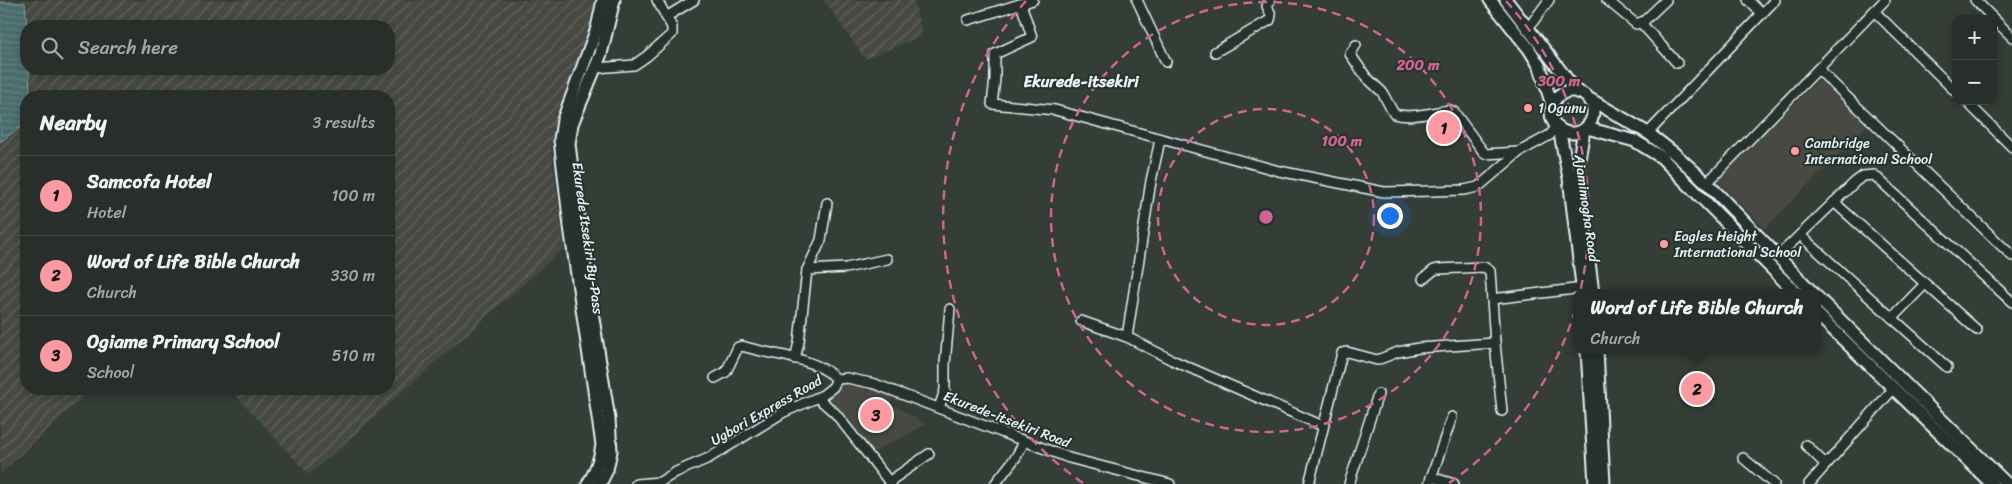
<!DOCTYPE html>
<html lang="en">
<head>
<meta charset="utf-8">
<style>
	:root { --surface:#282e29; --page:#343a35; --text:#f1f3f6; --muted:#a5a8a8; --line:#444a46; --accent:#ff9aa2 }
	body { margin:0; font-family:Sriracha,sans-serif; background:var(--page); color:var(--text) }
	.controls { position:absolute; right:15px; top:15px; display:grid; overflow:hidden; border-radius:10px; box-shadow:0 2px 8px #0003 }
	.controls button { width:45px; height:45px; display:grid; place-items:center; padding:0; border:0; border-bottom:1px solid var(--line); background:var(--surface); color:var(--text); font:25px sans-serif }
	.you { position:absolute; left:1389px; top:215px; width:18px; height:18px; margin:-12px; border:4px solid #fff; border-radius:50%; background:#1a73e8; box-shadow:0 0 0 8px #1a73e833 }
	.badge { display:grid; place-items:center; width:32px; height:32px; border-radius:50%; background:var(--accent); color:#111; font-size:16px; font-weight:700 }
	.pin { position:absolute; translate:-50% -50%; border:2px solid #fff; box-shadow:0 1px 5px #0006 }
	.popup { position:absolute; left:1573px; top:289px; width:248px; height:65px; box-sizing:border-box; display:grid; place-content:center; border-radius:10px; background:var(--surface); filter:drop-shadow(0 1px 4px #0005); font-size:16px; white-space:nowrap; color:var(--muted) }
	.popup b { font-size:19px; color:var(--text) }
	.popup::after { content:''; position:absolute; left:50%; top:100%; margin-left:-10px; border:10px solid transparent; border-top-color:var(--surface) }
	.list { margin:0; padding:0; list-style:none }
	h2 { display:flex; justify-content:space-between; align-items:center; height:65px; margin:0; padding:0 20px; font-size:21px }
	h2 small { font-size:16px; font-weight:400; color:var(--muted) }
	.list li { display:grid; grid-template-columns:32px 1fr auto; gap:15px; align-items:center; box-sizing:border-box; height:80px; padding:0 20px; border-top:1px solid var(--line) }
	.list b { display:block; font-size:19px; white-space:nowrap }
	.list p { margin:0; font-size:16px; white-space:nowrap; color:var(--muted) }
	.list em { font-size:16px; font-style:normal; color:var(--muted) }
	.icon { flex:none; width:28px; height:28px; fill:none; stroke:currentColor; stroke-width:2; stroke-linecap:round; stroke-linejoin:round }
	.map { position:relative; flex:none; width:2012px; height:484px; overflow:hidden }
	.search { position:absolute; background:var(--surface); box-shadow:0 2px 8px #0003; left:20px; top:20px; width:375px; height:55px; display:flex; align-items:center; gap:12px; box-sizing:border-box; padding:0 18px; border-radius:20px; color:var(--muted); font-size:19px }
	.panel { position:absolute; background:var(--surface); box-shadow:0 2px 8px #0003; left:20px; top:90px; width:375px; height:305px; border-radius:20px }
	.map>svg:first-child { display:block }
</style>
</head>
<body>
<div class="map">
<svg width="2012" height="484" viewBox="0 0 2012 484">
	<defs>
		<pattern id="industrial-furrows" width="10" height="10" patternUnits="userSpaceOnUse" patternTransform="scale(1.25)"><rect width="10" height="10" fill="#474943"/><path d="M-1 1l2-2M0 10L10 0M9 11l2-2" fill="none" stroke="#62645f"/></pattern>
		<pattern id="water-rules" width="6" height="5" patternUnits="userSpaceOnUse" patternTransform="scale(1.25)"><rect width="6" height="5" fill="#486d6c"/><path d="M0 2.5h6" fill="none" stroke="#628282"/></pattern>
	</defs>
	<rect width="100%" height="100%" fill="#353d37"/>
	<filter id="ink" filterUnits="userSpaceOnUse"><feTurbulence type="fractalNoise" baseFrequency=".02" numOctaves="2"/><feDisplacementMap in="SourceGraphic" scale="10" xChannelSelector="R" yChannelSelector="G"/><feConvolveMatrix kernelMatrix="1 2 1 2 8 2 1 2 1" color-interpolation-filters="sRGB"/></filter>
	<g filter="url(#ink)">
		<!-- built -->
		<g fill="#474943">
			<path d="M1820,78l47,47 -102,104 -48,-48z"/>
			<path d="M848,379l21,13 6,-7 16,5 2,6 -2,7 35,21 -55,30 -44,-51 2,-7z"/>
		</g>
		<!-- industrial -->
		<g fill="url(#industrial-furrows)">
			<path d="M0,0h595l-10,44 -28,71 -6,34 13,99 -255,227 -79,-86h159v-293h-359l-1,-27h360v-43h-362l-2,-23 -25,-1z"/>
			<path d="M824,0h90l8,36 -57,23z"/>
			<path d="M26,123v266h65l-91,85v-332z"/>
		</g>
		<!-- water -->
		<path fill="url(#water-rules)" stroke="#88a2a4" d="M0,2l25,1 2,23 -1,43h3l1,27h-4v27l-26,19z"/>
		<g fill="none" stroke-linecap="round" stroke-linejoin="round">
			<!-- minor casing -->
			<g stroke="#e8f1f8" stroke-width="12">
				<g id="minor">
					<path d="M1137,0l29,62"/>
					<path d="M1607,0l29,24 8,-3 22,-21"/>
					<path d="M1748,0l14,14"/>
					<path d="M1975,0l37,37"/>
					<path d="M1021,4l11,33 -37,17v25l-3,25 63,6 224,61 105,21 49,-1 31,-1 14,-3 41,-35 31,-17 7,-9"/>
					<path d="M1874,11l82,81"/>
					<path d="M666,17l28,-17"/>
					<path d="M968,20l65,-20"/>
					<path d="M1641,23l36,40"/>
					<path d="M1529,27l20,-27"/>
					<path d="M1356,45l-6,9 16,23 16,15 12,22c16,5 39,-2 56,-4l4,2 31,42 34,-2"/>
					<path d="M1215,52l55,-32 1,-5 -4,-9 3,-6"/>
					<path d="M596,68l38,-3 13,-9 25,-22v-7l-15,-27"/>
					<path d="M1818,69l194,187"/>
					<path d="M1966,101l46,46"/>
					<path d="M1648,133l127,-133"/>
					<path d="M1707,183l178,-183"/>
					<path d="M1834,202l143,128"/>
					<path d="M1800,235l147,132"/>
					<path d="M1777,257l78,-75 8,-6 11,-1 138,127"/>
					<path d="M807,270l39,-2 41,-9"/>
					<path d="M1423,279l11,-9 4,-1 46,-2 6,4 5,72 7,68"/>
					<path d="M1492,299l91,-11"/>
					<path d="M1892,318l33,-34"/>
					<path d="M1081,321l46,16 45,23 151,66"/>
					<path d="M1127,337l24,-156 9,-41"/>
					<path d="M795,359l4,-17 8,-72 14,-30 6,-37"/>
					<path d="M715,378l11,-6 12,-25 4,-1c31,10 71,10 95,33"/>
					<path d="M837,379l10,-1 28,6 194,74 101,26"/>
					<path d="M818,398l17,15 56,71"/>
					<path d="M939,408l6,-18v-26l5,-55"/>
					<path d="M1806,445l19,19"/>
					<path d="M1743,458l31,26"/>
					<path d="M1431,477l23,7"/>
					<path d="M890,481l39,-27"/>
					<path d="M636,484l24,-2 16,-10 33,-14 75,-46 39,-17 10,-8 4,-8"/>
					<path d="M995,484l21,-27 8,-15"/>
					<path d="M1309,484l33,-131 5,-1 30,8 21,-8 21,-4 76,-5"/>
					<path d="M1349,484l29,-90"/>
					<path d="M1429,484l23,-67"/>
					<path d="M1809,484l85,-96"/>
				</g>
			</g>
			<!-- major casing -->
			<g stroke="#e8f1f8" stroke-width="15">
				<g id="major">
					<path d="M1490,0l39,49 11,18 12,38"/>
					<path d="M1506,0l71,92"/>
					<circle cx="1572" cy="112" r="21"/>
					<path d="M1588,98l60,35 27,21 32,29 106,110"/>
					<path d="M1587,128l48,13 26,16 135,136"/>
					<path d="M1559,129l10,49 14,115"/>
					<path d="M1584,130l-6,35v11l15,117"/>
					<path d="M1817,297l190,187"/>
					<path d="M1817,314l175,170"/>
					<path d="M1587,350l8,134"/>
					<path d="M1597,350l7,134"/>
					<path d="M588,484c8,-13 12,-25 14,-39l-32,-218 -10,-87 3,-20 34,-92 6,-28"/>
					<path d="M600,484l7,-14 4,-19 -2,-32 -26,-164 -14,-111 3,-20 29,-70 13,-54"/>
				</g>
			</g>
			<!-- minor -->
			<use href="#minor" stroke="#26332d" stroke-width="9"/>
			<!-- major -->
			<use href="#major" stroke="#26332d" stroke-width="11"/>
		</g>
	</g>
	<!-- distance rings -->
	<g fill="none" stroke="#cf6492" stroke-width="2.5" stroke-dasharray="9 6">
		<circle cx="1266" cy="217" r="108"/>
		<circle cx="1266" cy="217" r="215"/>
		<path d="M1083 483A323 323 0 0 1 1026 1M1506 1A323 323 0 0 1 1449 483"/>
	</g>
	<!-- markers -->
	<g fill="#ff9aa2" stroke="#26332d" stroke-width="2">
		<circle cx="1528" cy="108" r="5"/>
		<circle cx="1795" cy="151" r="5"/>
		<circle cx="1664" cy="244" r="5"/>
	</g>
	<g text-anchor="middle" stroke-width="4" stroke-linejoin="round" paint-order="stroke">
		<!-- poi labels -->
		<g font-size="14" fill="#e8f1f8" stroke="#26332d" text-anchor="start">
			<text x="1538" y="113">1 Ogunu</text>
			<text x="1805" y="148">Cambridge<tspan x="1805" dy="16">International School</tspan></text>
			<text x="1674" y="241">Eagles Height<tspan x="1674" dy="16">International School</tspan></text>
		</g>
		<!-- street labels -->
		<g font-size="14" fill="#e8f1f8" stroke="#26332d">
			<text transform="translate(1587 208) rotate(82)" y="5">Ajamimogha Road</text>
			<text transform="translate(588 238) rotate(82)" y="5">Ekurede Itsekiri By-Pass</text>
			<text transform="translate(766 410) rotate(-30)" y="5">Ugbori Express Road</text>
			<text transform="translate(1007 419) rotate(21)" y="5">Ekurede-itsekiri Road</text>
		</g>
		<!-- quarter labels -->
		<g font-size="16" font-weight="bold" fill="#e8f1f8" stroke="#26332d">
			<text x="1081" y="87">Ekurede-itsekiri</text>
		</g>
	</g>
	<circle cx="1266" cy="217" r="8" fill="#cf6492" stroke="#26332d" stroke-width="2.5"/>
	<g font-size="15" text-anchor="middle" font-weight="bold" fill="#cf6492" stroke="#26332d" stroke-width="4" stroke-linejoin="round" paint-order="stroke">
		<text x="1418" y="70">200 m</text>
		<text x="1559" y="86">300 m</text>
		<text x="1342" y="146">100 m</text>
	</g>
</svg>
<div class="controls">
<button>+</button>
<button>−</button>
</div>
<div class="you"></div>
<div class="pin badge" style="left:1444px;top:128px">1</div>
<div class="pin badge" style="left:1697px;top:389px">2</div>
<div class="popup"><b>Word of Life Bible Church</b>Church</div>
<div class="pin badge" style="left:876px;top:415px">3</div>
<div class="search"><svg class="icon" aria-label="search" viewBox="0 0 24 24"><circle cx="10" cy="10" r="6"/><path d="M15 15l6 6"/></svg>Search here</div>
<section class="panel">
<h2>Nearby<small>3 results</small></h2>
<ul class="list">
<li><span class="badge">1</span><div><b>Samcofa Hotel</b><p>Hotel</p></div><em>100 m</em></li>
<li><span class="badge">2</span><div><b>Word of Life Bible Church</b><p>Church</p></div><em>330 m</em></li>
<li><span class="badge">3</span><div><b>Ogiame Primary School</b><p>School</p></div><em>510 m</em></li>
</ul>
</section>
</div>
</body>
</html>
